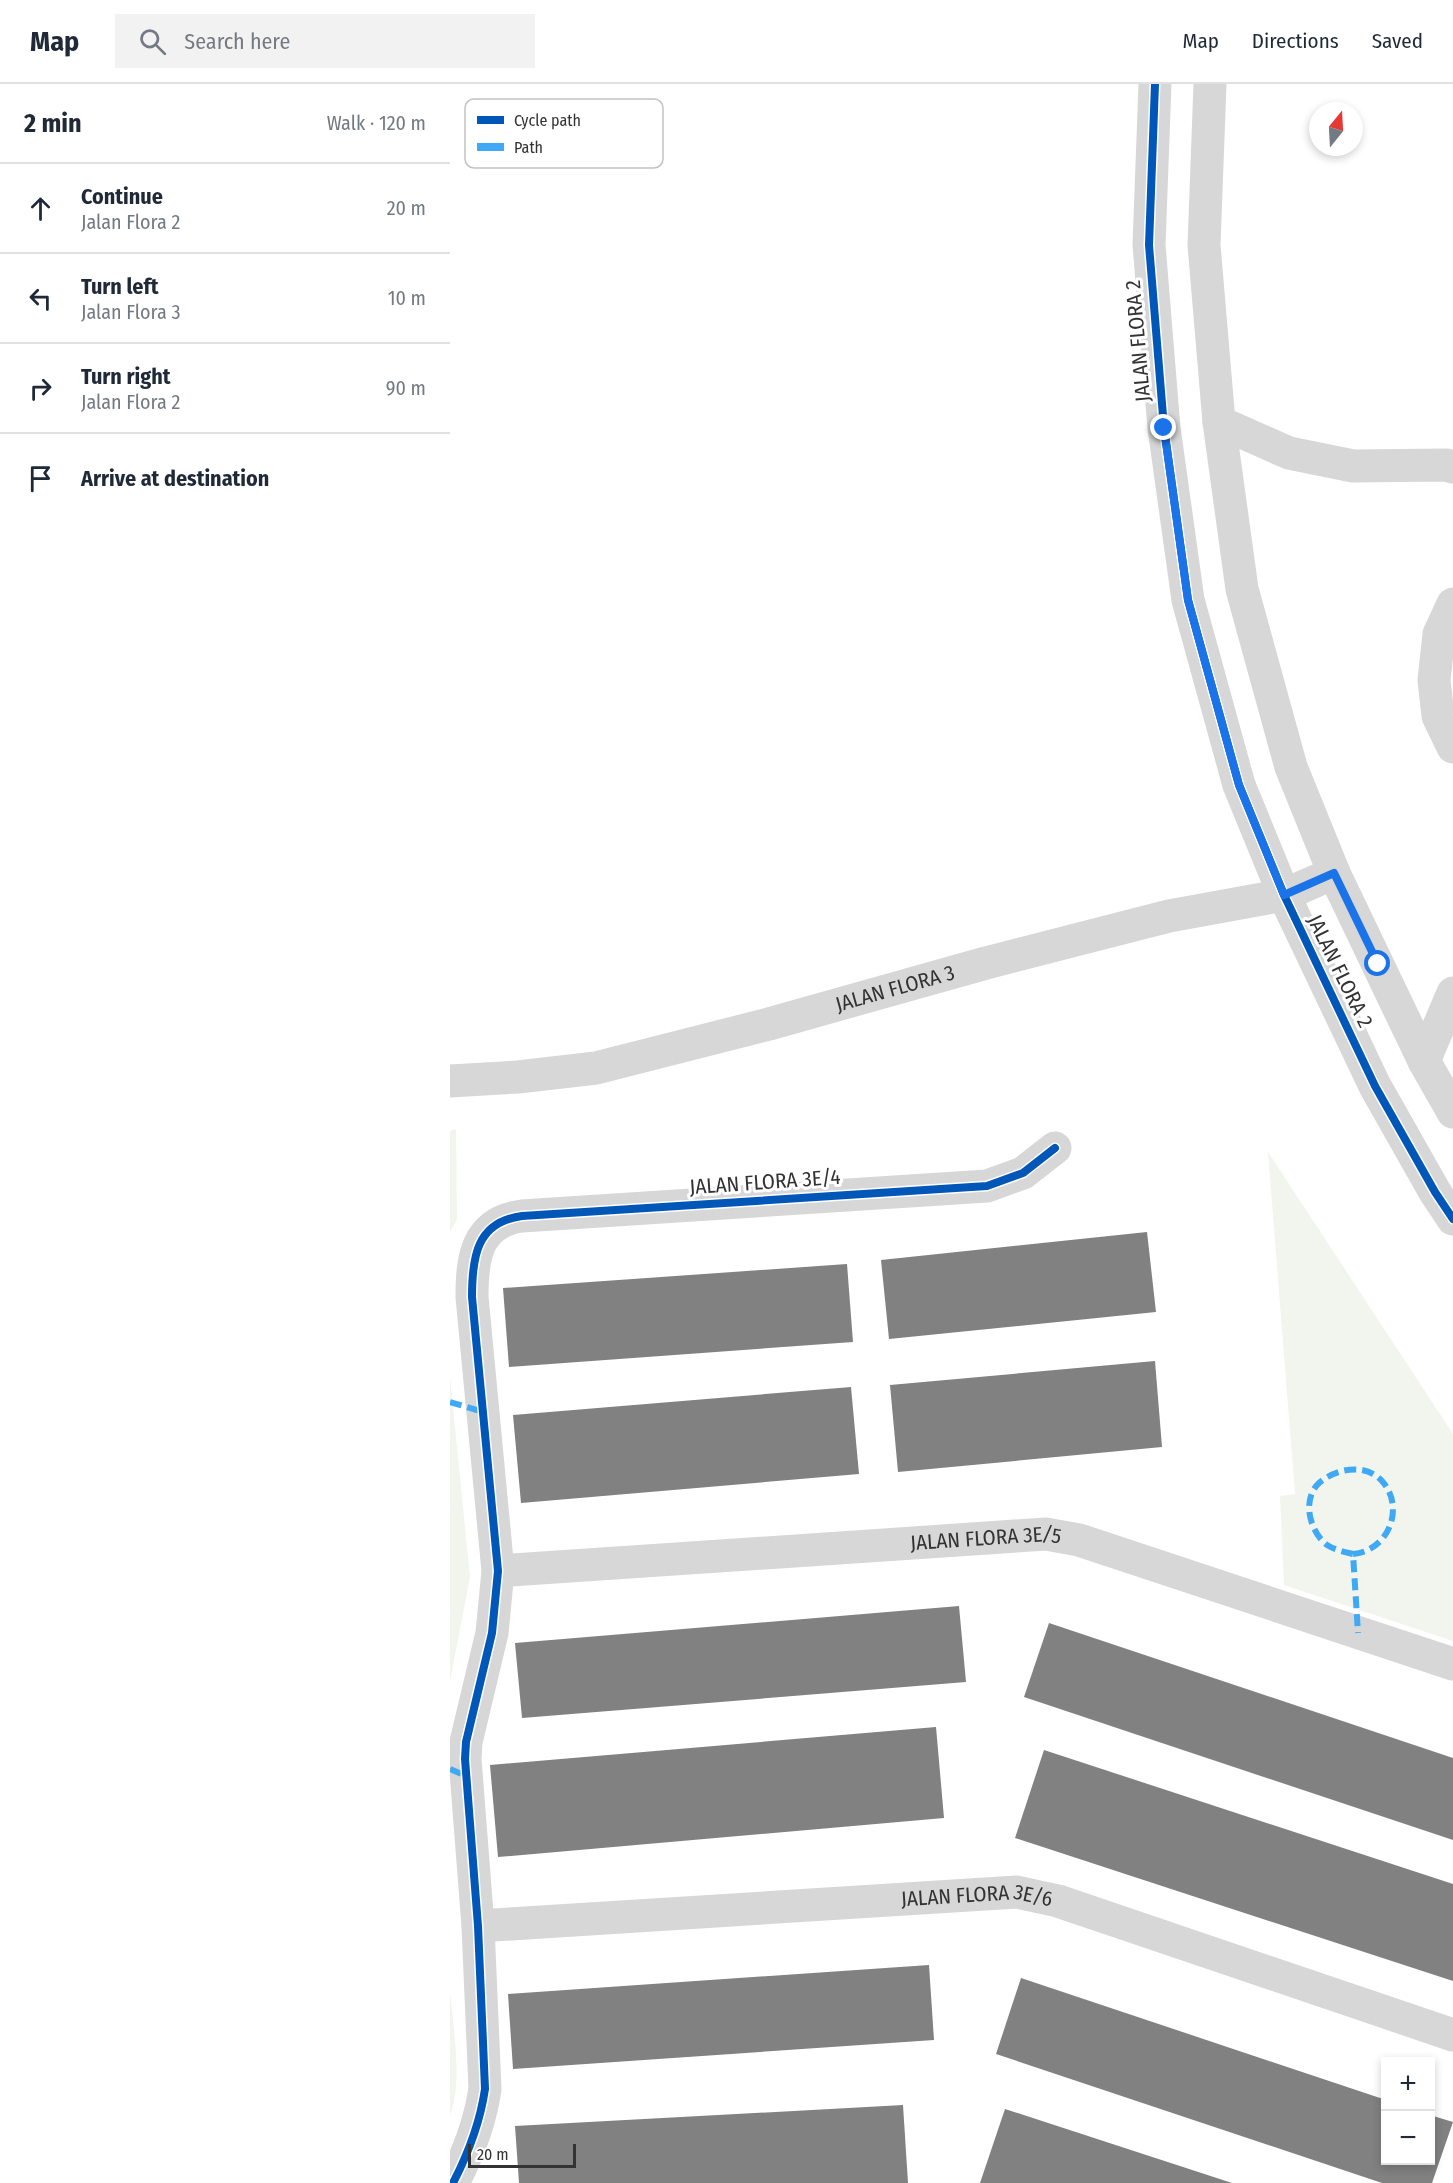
<!DOCTYPE html>
<html lang="en">
<head>
<meta charset="utf-8">
<style>
	:root { --surface:#fff; --page:#f2f2f3; --text:#1f2937; --muted:#747a83; --line:#e0e1e3 }
	body { margin:0; font-family:"Fira Sans Condensed",sans-serif; background:var(--page); color:var(--text) }
	.controls { position:absolute; right:18px; bottom:18px; display:grid; overflow:hidden; border-radius:0px; box-shadow:0 3px 9px #0003 }
	.controls button { width:54px; height:54px; display:grid; place-items:center; padding:0; border:0; border-bottom:2px solid var(--line); background:var(--surface); color:var(--text); font:30px sans-serif }
	.compass { position:absolute; left:859px; top:18px; width:54px; height:54px; border-radius:50%; background:var(--surface); box-shadow:0 3px 9px #0003; rotate:18deg }
	.scale { position:absolute; left:18px; bottom:15px; width:108px; box-sizing:border-box; padding-left:6px; border:3px solid #333; border-top:0; font-size:16px; line-height:21px; white-space:nowrap; color:#333; -webkit-text-stroke:4px #fff; paint-order:stroke }
	.stop { position:absolute; width:18px; height:18px; margin:-14px; border:4px solid #1a73e8; border-radius:50%; background:#fff }
	.stop.end { background:#1a73e8; border-color:#fff; box-shadow:0 2px 6px #0008 }
	.list { margin:0; padding:0; list-style:none }
	h2 { display:flex; justify-content:space-between; align-items:center; height:78px; margin:0; padding:0 24px; font-size:26px }
	h2 small { font-size:20px; font-weight:400; color:var(--muted) }
	.list li { display:grid; grid-template-columns:39px 1fr auto; gap:18px; align-items:center; box-sizing:border-box; height:90px; padding:0 24px; border-top:2px solid var(--line) }
	.list b { display:block; font-size:22px; white-space:nowrap }
	.list p { margin:0; font-size:20px; white-space:nowrap; color:var(--muted) }
	.list em { font-size:20px; font-style:normal; color:var(--muted) }
	.icon { flex:none; width:33px; height:33px; fill:none; stroke:currentColor; stroke-width:2; stroke-linecap:round; stroke-linejoin:round }
	.map { position:relative; flex:none; width:1003px; height:2099px; overflow:hidden }
	header { display:flex; align-items:center; gap:36px; box-sizing:border-box; height:84px; padding:0 30px; background:var(--surface); border-bottom:2px solid var(--line) }
	header strong { font-size:28px }
	nav { display:flex; gap:33px; margin-inline-start:auto; font-size:21px }
	.search { width:420px; height:54px; background:var(--page); display:flex; align-items:center; gap:15px; box-sizing:border-box; padding:0 21px; border-radius:0px; color:var(--muted); font-size:22px }
	main { display:flex }
	aside { flex:1; background:var(--surface) }
	.map>svg:first-child { display:block }
</style>
</head>
<body>
<header>
<strong>Map</strong>
<div class="search"><svg class="icon" aria-label="search" viewBox="0 0 24 24"><circle cx="10" cy="10" r="6"/><path d="M15 15l6 6"/></svg>Search here</div>
<nav><a>Map</a><a>Directions</a><a>Saved</a></nav>
</header>
<main>
<aside>
<h2>2 min<small>Walk · 120 m</small></h2>
<ul class="list">
<li><svg class="icon" aria-label="ahead" viewBox="0 0 24 24"><path d="M12 20V5M6 11l6-6 6 6"/></svg><div><b>Continue</b><p>Jalan Flora 2</p></div><em>20 m</em></li>
<li><svg class="icon" aria-label="left" viewBox="0 0 24 24"><path d="M17 20v-9H6M10 6l-5 5 5 5"/></svg><div><b>Turn left</b><p>Jalan Flora 3</p></div><em>10 m</em></li>
<li><svg class="icon" aria-label="right" viewBox="0 0 24 24"><path d="M7 20v-9h11M14 6l5 5-5 5"/></svg><div><b>Turn right</b><p>Jalan Flora 2</p></div><em>90 m</em></li>
<li><svg class="icon" aria-label="arrive" viewBox="0 0 24 24"><path d="M6 21V4h12l-3 4 3 4H6"/></svg><div><b>Arrive at destination</b></div></li>
</ul>
</aside>
<div class="map">
<svg width="1003" height="2099" viewBox="0 0 1003 2099">
	<rect width="100%" height="100%" fill="#fff"/>
	<!-- green -->
	<g fill="#f1f5ed">
		<path d="M6,1045l1,91 -7,12v-101z"/>
		<path d="M818,1068l185,282v207l-169,-56 -4,-89 15,-2z"/>
		<path d="M0,1293l20,200 -20,104z"/>
		<path d="M0,1908c3,34 13,93 0,123z"/>
	</g>
	<!-- building -->
	<g fill="#818181">
		<path d="M697,1148l9,80 -267,27 -8,-79z"/>
		<path d="M397,1180l6,78 -344,25 -6,-79z"/>
		<path d="M705,1277l7,86 -264,25 -8,-87z"/>
		<path d="M401,1303l8,87 -338,29 -8,-88z"/>
		<path d="M509,1522l7,76 -444,36 -7,-75z"/>
		<path d="M599,1539l404,135v82l-429,-143z"/>
		<path d="M486,1643l8,91 -446,39 -8,-92z"/>
		<path d="M594,1666l409,134v97l-438,-143z"/>
		<path d="M479,1881l5,75 -421,29 -5,-75z"/>
		<path d="M571,1894l365,122v60h44v-45l23,7 -21,61h-50l-386,-129z"/>
		<path d="M453,2021l5,78h-389l-4,-57z"/>
		<path d="M555,2025l227,74h-252z"/>
	</g>
	<g fill="none" stroke-linecap="round" stroke-linejoin="round">
		<!-- minor -->
		<g stroke="#d7d7d7" stroke-width="33">
			<path d="M705,0l-6,161 15,183 24,172 51,185 45,110 91,191 60,106 18,27"/>
			<path d="M760,0l-6,161 15,177 23,167 49,178 43,106 90,188 29,51"/>
			<path d="M769,338l70,31 64,13 94,-1 6,2"/>
			<path d="M1003,520l-14,30 -5,46 4,36 15,31"/>
			<path d="M974,977l29,-68"/>
			<path id="s1" d="M0,997l68,-4 78,-9 173,-44 217,-61 183,-47 115,-21 50,-22"/>
			<path id="s2" d="M48,1487l548,-37 33,6 374,124"/>
			<path id="s3" d="M28,1842l539,-34 41,9 395,134"/>
			<path d="M3,2099c16,-31 27,-60 32,-94l-7,-163 -13,-167 1,-17 26,-109 6,-62 -26,-274c0,-39 4,-75 50,-81l465,-30 36,-13 32,-25"/>
		</g>
		<!-- quiet -->
		<g stroke="#3fa9f5" stroke-width="6" stroke-dasharray="12 6" stroke-linecap="butt">
			<path d="M0,1318l33,10"/>
			<path d="M903,1470c-8,-2 -18,-4 -26,-9 -17,-13 -26,-45 -8,-62 16,-14 46,-21 63,-2 24,27 6,70 -29,73l5,79"/>
			<path d="M0,1685l14,6"/>
		</g>
		<!-- cycleway casing -->
		<g stroke="#fff" stroke-width="11">
			<g id="cycleway">
				<path d="M705,0l-6,161 15,183 24,172 51,185 45,110 91,191 60,106 18,27"/>
				<path d="M3,2099c16,-31 27,-60 32,-94l-7,-163 -13,-167 1,-17 26,-109 6,-62 -26,-274c0,-39 4,-75 50,-81l465,-30 36,-13 32,-25"/>
			</g>
		</g>
		<!-- cycleway -->
		<use href="#cycleway" stroke="#0057b8" stroke-width="8"/>
	</g>
	<g fill="none" stroke-linecap="round" stroke-linejoin="round">
		<!-- route -->
		<path stroke="#1a73e8" stroke-width="8" d="M714,344l24,172 51,185 45,110 50,-22 44,91"/>
	</g>
	<g text-anchor="middle" stroke-width="6" stroke-linejoin="round" paint-order="stroke">
		<!-- street labels -->
		<g font-size="21" fill="#333" stroke="#fff">
			<text transform="translate(688 257) rotate(-95)" y="7">JALAN FLORA 2</text>
			<text transform="translate(890 887) rotate(64)" y="7">JALAN FLORA 2</text>
			<text dy="7" stroke="none"><textPath href="#s1" startOffset="456">JALAN FLORA 3</textPath></text>
			<text transform="translate(315 1098) rotate(-4)" y="7">JALAN FLORA 3E/4</text>
			<text dy="7" stroke="none"><textPath href="#s2" startOffset="489">JALAN FLORA 3E/5</textPath></text>
			<text dy="7" stroke="none"><textPath href="#s3" startOffset="500">JALAN FLORA 3E/6</textPath></text>
		</g>
	</g>
	<!-- legend -->
	<rect x="15" y="15" width="198" height="69" rx="9" fill="#fff" stroke="#c2c2c2" stroke-width="1.5"/>
	<rect x="27" y="32" width="27" height="8" fill="#0057b8"/>
	<rect x="27" y="59" width="27" height="8" fill="#3fa9f5"/>
	<g font-size="16" fill="#333">
		<text x="64" y="42">Cycle path</text>
		<text x="64" y="69">Path</text>
	</g>
</svg>
<div class="controls">
<button>+</button>
<button>−</button>
</div>
<svg class="compass" viewBox="-18 -18 36 36"><path d="M0-13l5 13h-10z" fill="#e53935"/><path d="M0 13l5-13h-10z" fill="#747a83"/></svg>
<div class="scale">20 m</div>
<div class="stop" style="left:928px;top:880px"></div>
<div class="stop end" style="left:714px;top:344px"></div>
</div>
</main>
</body>
</html>
